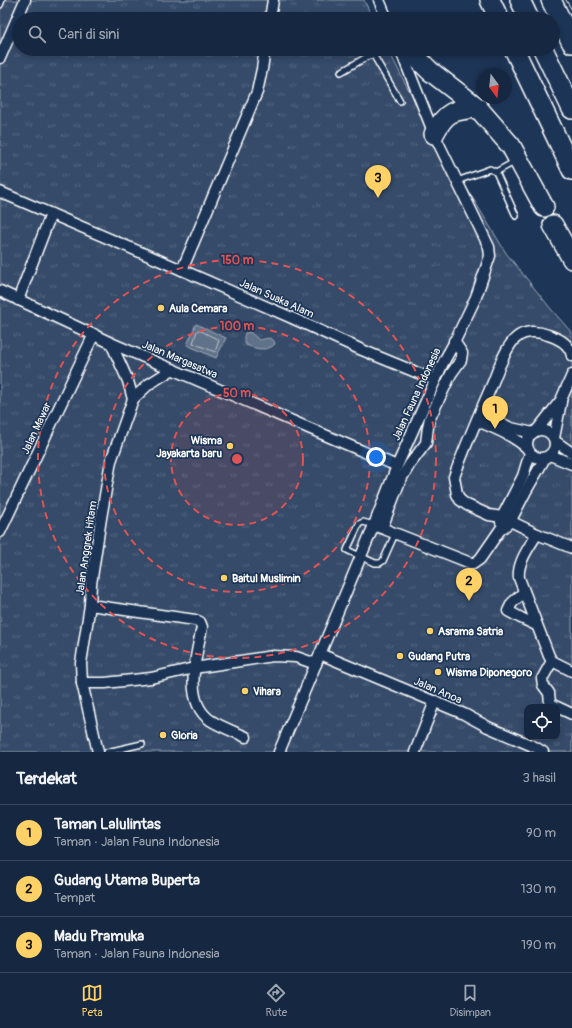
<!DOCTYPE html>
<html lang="id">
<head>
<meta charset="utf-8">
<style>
	:root { --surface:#162841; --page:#23344c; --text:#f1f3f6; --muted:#9ea6b1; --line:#35445a; --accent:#ffd166 }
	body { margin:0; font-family:Pangolin,sans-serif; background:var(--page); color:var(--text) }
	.controls { position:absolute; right:12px; bottom:12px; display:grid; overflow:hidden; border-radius:8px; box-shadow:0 2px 6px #0003 }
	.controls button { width:36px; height:36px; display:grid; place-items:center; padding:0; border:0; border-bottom:1px solid var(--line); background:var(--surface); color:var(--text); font:20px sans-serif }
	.compass { position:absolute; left:476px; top:68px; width:36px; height:36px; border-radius:50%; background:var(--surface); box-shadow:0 2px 6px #0003; rotate:165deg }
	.you { position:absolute; left:376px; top:457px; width:14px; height:14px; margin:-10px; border:3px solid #fff; border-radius:50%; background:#1a73e8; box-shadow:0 0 0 6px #1a73e833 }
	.badge { display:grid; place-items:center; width:26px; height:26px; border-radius:50%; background:var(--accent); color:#111; font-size:13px; font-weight:700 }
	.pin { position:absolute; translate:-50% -33px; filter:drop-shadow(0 1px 2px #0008) }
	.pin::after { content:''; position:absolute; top:21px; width:14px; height:12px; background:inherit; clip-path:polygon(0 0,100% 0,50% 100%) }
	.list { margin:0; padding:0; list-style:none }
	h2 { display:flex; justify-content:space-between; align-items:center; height:52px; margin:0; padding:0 16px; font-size:17px }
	h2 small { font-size:13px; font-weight:400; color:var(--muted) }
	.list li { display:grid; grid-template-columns:26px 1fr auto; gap:12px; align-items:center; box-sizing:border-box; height:56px; padding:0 16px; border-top:1px solid var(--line) }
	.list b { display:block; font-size:15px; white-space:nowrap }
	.list p { margin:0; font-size:13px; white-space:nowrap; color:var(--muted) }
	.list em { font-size:13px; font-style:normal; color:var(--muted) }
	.icon { flex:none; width:22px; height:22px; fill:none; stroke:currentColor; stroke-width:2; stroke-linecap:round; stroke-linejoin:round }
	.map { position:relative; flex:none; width:572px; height:752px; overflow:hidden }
	.search { position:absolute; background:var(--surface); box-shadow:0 2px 6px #0003; left:12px; right:12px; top:12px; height:44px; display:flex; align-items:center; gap:10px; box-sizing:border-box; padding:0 14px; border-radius:22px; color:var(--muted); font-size:15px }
	.sheet { height:220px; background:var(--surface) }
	nav { display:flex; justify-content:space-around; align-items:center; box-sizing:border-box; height:56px; border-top:1px solid var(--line); background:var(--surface); font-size:11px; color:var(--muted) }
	nav a { display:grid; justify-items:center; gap:2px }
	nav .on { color:var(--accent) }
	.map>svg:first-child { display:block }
</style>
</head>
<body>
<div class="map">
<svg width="572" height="752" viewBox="0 0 572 752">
	<defs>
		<pattern id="grass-tufts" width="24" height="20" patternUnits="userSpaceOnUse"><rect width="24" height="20" fill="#364b69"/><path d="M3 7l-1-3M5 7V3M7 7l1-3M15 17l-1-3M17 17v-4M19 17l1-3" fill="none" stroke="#546680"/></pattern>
	</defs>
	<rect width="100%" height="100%" fill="#1d3557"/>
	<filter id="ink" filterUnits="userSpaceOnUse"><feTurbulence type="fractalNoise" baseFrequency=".025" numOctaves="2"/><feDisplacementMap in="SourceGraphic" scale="8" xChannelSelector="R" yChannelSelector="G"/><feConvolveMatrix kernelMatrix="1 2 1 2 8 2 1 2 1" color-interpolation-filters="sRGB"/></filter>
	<g filter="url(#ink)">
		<!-- grass -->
		<path fill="url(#grass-tufts)" stroke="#9aa5b4" fill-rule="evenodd" d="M0,0h364l9,19h-354v30h369l17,34 29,51 72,119 45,56 21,24v419h-572zM527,707h30v30h-30z"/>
		<!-- water -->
		<g fill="#617289" stroke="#a0aab8">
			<path d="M196,324l30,14 -10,20 -29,-13z"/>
			<path d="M250,332l9,8c7,-1 14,-5 16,4 -8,8 -19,5 -29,1 -2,-4 -3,-7 -1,-12z"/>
		</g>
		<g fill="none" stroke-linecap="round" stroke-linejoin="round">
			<!-- shore -->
			<path stroke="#c0c7d0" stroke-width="1" d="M199,330l20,10 -4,12 -22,-9 4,-12z"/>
			<!-- lane casing -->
			<g stroke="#fff" stroke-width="8">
				<g id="lane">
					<path d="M0,5l2,-5"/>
					<path d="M341,72l29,-17 4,1 26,45"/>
					<path d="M496,172l20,-11"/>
					<path d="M457,181l33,-12 6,3 20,44"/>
					<path d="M374,525l-11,-3 -4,2 -12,26 28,13h5l3,-2 12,-27"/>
					<path d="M107,752l35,-8"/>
				</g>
			</g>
			<!-- street casing -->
			<g stroke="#fff" stroke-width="13">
				<g id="street">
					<path d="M379,0l8,19"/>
					<path d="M270,19l3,-19"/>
					<path d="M0,58l25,-58"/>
					<path d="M0,192l182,78 110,48 70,32 73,30"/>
					<path d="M182,270l75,-178 5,-23 3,-20"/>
					<path d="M0,291l111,52 286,123"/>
					<path d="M18,300l33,-86"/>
					<path d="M111,343l17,38 5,18"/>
					<path d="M572,356c-2,-12 -14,-18 -24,-21 -10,-4 -23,-5 -32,3 -11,9 -19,35 -25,49 -13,30 -26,59 -37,90l3,17 3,6 7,5 22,10 13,2 35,17 35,14"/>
					<path d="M480,413l31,15 22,5"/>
					<path d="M477,421c18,7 37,15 51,28"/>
					<circle cx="541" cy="444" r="14"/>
					<path d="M537,430l24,-30 11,-25"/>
					<path d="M554,438l7,-36"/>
					<path d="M555,441l17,12"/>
					<path d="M550,455l22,9"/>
					<path d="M501,522l1,-5 21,-41 7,-23"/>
					<path d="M374,525l99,39 7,-5 20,-29 10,-8 16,-31 19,-33"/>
					<path d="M382,528l18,-47 10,-17 16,-21 2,-16 2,-9 21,-44 10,-14 1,-7 -8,-12"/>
					<path d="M0,532l94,-198"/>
					<path d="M537,534c-8,13 -20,29 -18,44l30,78 3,5 20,10"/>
					<path d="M524,592l-12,11 -4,8 13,7 15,7"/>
					<path d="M90,605l105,15 5,2 2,5c-5,27 -20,73 8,93 11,7 25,12 36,17"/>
					<path d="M320,654l144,60 24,13 47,20 8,5"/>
					<path d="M552,661l-10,18 1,6 6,8 1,10 6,4"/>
					<path d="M82,683h23l46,-5 43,-10 79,-12 23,1 20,7"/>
					<path d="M557,707l15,7"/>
					<path d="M98,752l-16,-69 -1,-20 9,-58 1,-21 10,-66 10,-57 22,-62 16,-15 24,-15"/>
					<path d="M279,752l95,-227 23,-59 46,-103 10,-18 23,-48 14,-41 -1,-9 -55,-113 -34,-85"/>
					<path d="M415,752l20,-51"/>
				</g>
			</g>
			<!-- highway casing -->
			<g stroke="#fff" stroke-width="22">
				<g id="highway">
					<path d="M490,0l9,19"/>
					<path d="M520,0l9,19"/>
					<path d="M551,0l21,43"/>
					<path d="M408,49l22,22 48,37 33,38 33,61"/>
					<path d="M514,49l58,121"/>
					<path d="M543,49l29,60"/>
					<path d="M434,134c12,-23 19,-24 44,-26"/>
					<path d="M553,225l19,34"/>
				</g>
			</g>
			<!-- lane -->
			<use href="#lane" stroke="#1d3557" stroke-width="5"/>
			<!-- street -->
			<use href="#street" stroke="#1d3557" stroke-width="10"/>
			<!-- highway -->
			<use href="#highway" stroke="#1d3557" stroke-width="19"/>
			<!-- tram -->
			<path stroke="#fff" stroke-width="1" d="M566,0l6,10"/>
		</g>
	</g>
	<!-- distance rings -->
	<circle cx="237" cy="459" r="66" fill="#de5353" fill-opacity=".12"/>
	<g fill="none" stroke="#de5353" stroke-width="2" stroke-dasharray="7 5">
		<circle cx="237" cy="459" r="66"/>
		<circle cx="237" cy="459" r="133"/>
		<circle cx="237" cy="459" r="199"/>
	</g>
	<!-- markers -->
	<g fill="#ffd166" stroke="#1d3557" stroke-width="1.5">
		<circle cx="161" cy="308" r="4"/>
		<circle cx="230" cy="446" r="4"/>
		<circle cx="224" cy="578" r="4"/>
		<circle cx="430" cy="631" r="4"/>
		<circle cx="400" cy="656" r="4"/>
		<circle cx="438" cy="672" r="4"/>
		<circle cx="245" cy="691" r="4"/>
		<circle cx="163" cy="735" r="4"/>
	</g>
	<g text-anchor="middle" stroke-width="3.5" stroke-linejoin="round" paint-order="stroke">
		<!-- street labels -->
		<g font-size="11" fill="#fff" stroke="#1d3557">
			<text transform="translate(277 298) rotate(24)" y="4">Jalan Suaka Alam</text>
			<text transform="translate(180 359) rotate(23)" y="4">Jalan Margasatwa</text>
			<text transform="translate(416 394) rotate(-65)" y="4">Jalan Fauna Indonesia</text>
			<text transform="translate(36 428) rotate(-65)" y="4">Jalan Mawar</text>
			<text transform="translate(86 548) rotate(-82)" y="4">Jalan Anggrek Hitam</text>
			<text transform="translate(438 690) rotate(23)" y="4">Jalan Anoa</text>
		</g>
		<!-- poi labels -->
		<g font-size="11" font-weight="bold" fill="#fff" stroke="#1d3557" text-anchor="start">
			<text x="169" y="312">Aula Cemara</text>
			<text x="222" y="444" text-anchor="end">Wisma<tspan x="222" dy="13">Jayakarta baru</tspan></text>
			<text x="232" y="582">Baitul Muslimin</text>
			<text x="438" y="635">Asrama Satria</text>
			<text x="408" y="660">Gudang Putra</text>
			<text x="446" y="676">Wisma Diponegoro</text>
			<text x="253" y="695">Vihara</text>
			<text x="171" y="739">Gloria</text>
		</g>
	</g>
	<circle cx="237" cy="459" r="6" fill="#de5353" stroke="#1d3557" stroke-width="2"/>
	<g font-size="12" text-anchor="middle" font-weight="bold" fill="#de5353" stroke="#1d3557" stroke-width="3.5" stroke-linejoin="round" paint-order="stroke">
		<text x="237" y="264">150 m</text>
		<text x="237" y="330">100 m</text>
		<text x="237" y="397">50 m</text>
	</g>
</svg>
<div class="controls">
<button><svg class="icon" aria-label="locate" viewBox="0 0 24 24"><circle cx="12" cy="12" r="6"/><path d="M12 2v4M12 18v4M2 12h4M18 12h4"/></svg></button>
</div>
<svg class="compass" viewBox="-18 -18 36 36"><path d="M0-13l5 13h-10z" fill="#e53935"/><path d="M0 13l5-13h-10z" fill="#9ea6b1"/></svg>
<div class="you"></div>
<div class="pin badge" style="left:495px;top:429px">1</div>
<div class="pin badge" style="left:469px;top:601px">2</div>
<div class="pin badge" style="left:378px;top:198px">3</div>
<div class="search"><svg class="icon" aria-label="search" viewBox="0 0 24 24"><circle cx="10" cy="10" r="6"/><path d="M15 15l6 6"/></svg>Cari di sini</div>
</div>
<section class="sheet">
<h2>Terdekat<small>3 hasil</small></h2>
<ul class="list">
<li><span class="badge">1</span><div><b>Taman Lalulintas</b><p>Taman · Jalan Fauna Indonesia</p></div><em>90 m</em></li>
<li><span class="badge">2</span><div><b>Gudang Utama Buperta</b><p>Tempat</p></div><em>130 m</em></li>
<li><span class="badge">3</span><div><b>Madu Pramuka</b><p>Taman · Jalan Fauna Indonesia</p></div><em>190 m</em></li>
</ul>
</section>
<nav>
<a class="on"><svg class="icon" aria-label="map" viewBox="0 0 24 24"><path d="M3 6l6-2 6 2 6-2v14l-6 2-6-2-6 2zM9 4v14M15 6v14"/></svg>Peta</a>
<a><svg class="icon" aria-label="directions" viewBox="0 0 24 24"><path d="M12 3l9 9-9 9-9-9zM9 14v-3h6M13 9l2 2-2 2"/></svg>Rute</a>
<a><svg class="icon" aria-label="saved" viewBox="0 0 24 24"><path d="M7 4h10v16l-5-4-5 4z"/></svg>Disimpan</a>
</nav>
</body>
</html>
